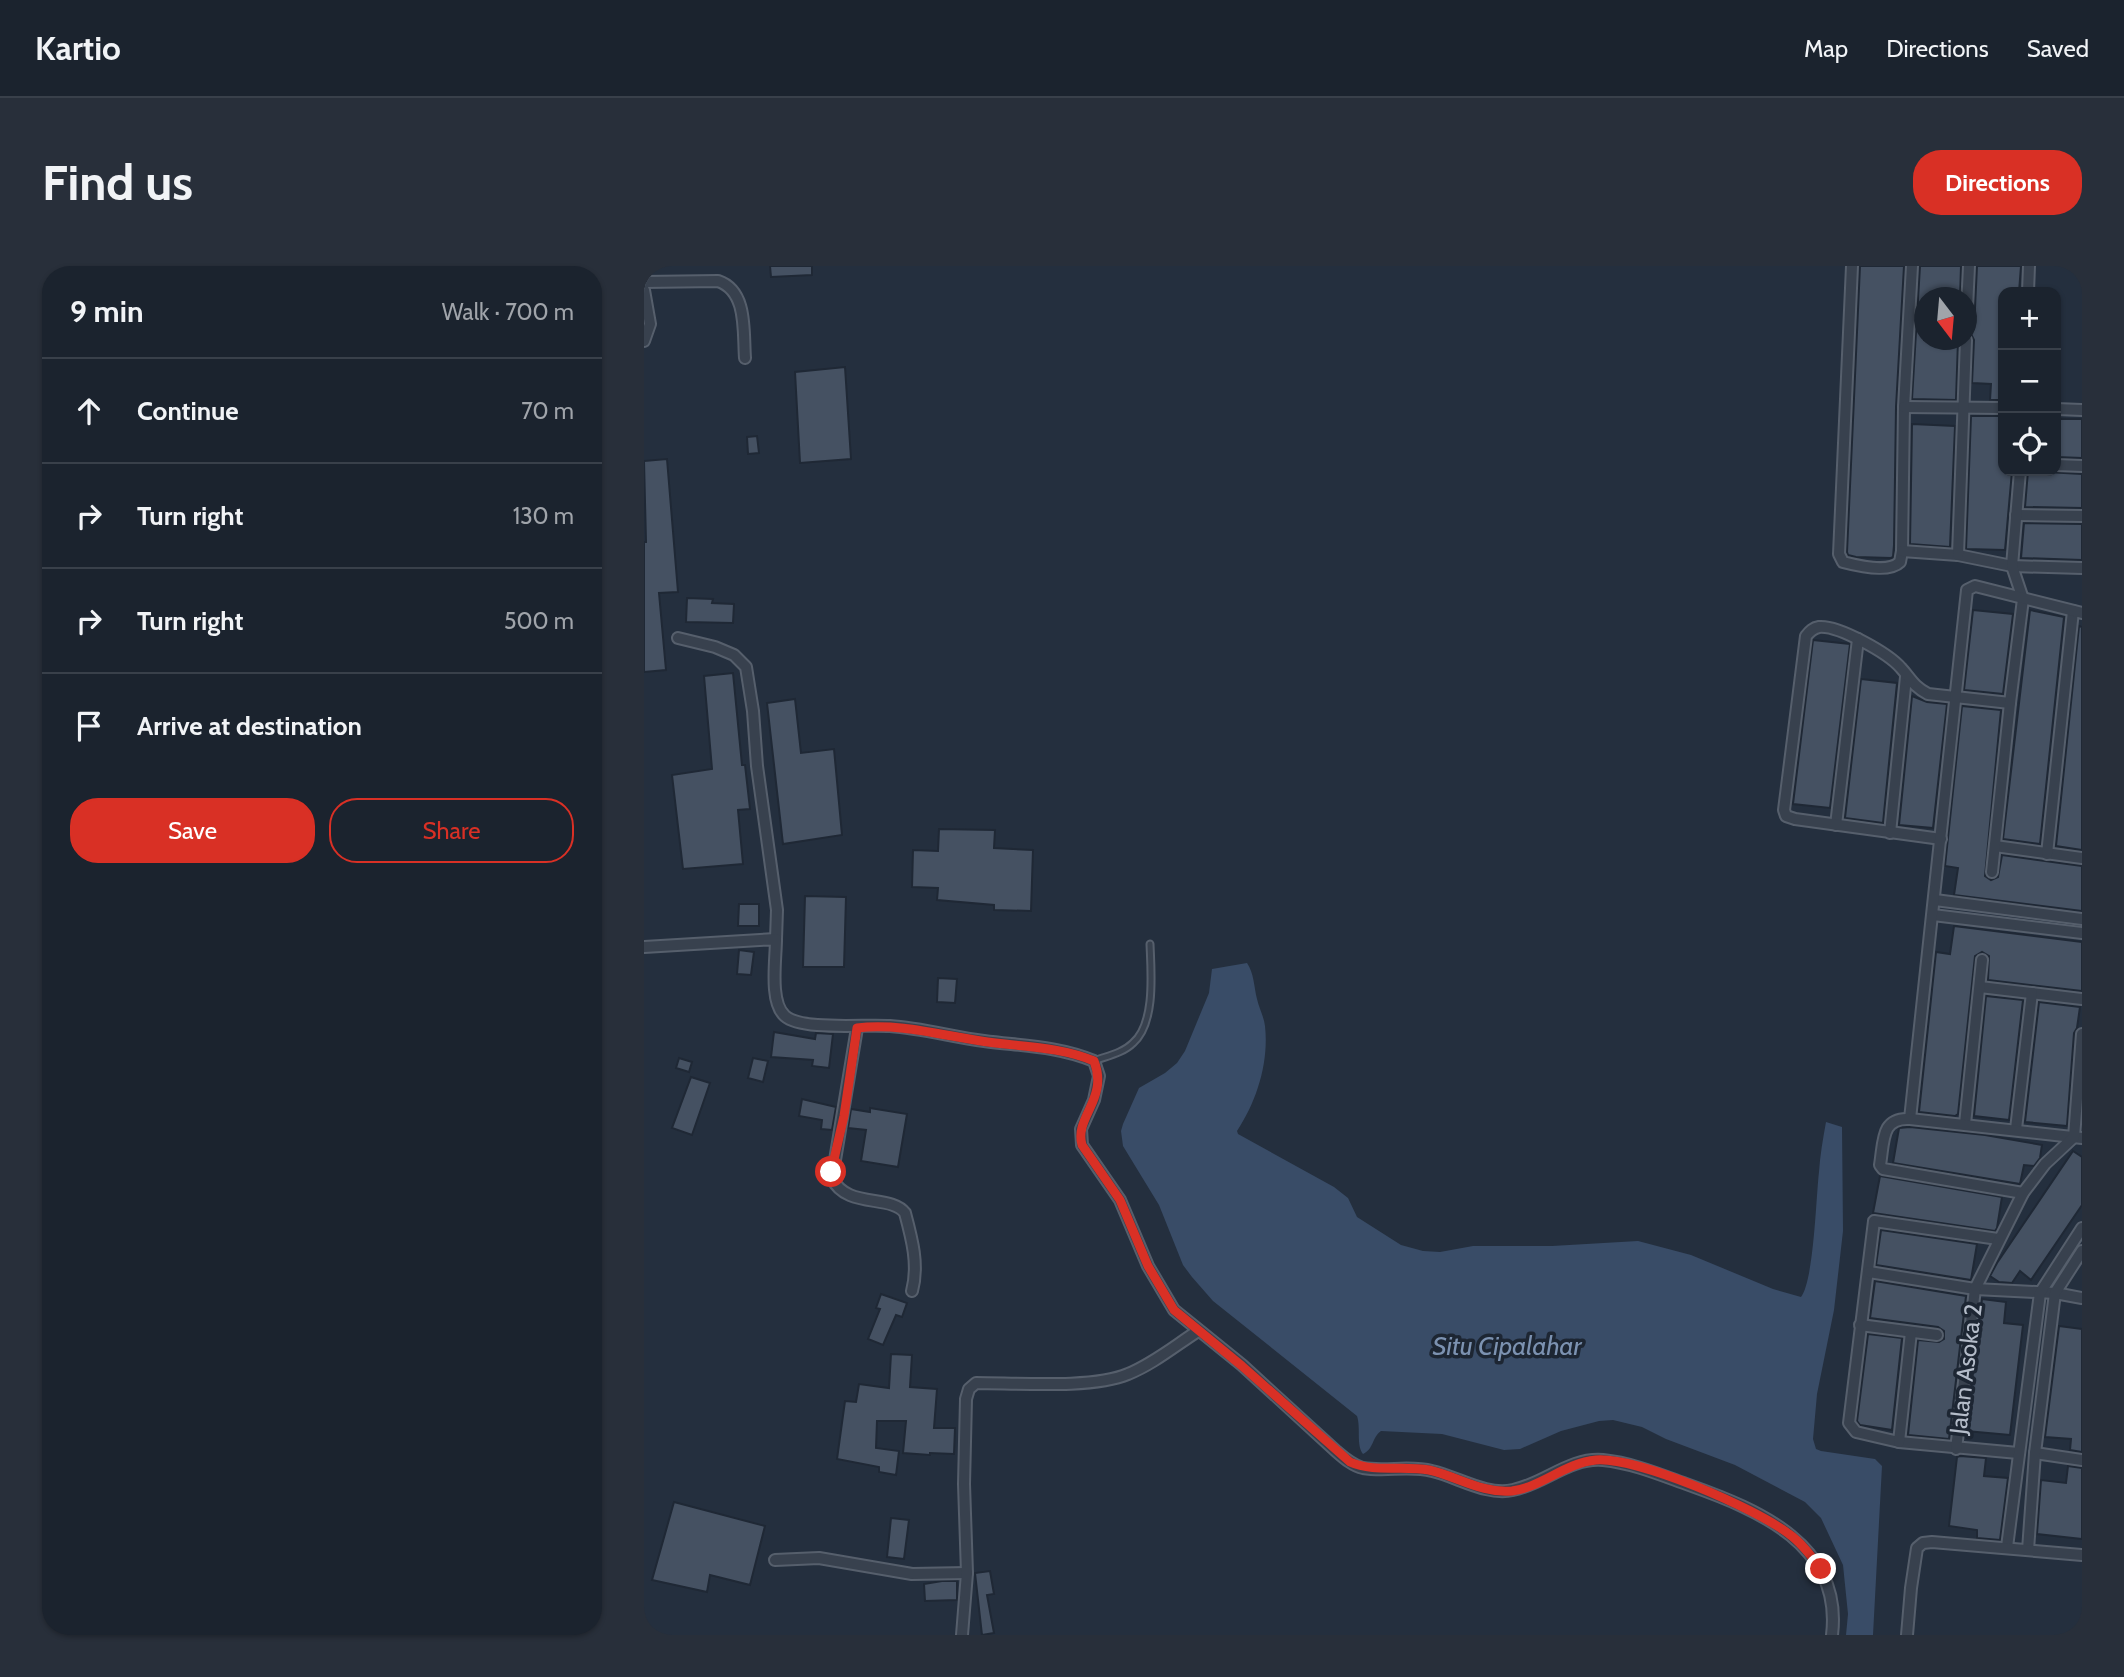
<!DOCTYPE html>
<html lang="en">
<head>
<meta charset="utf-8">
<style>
	:root { --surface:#1b232e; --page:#282f3a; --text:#f1f3f6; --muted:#a0a4aa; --line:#39404a; --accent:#d93025 }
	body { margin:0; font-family:Cabin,sans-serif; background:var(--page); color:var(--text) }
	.controls { position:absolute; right:21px; top:21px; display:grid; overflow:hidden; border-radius:14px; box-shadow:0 2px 5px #0004 }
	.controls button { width:63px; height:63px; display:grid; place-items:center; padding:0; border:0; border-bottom:2px solid var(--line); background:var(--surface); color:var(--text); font:35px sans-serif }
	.compass { position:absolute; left:1270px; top:21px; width:63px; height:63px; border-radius:50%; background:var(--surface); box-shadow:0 2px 5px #0004; rotate:164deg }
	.stop { position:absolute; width:21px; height:21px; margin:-16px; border:5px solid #d93025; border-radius:50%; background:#fff }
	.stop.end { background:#d93025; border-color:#fff; box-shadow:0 2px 7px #0008 }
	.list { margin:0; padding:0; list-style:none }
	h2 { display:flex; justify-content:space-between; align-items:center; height:91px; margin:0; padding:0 28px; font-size:30px }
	h2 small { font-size:23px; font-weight:400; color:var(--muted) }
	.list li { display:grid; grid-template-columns:46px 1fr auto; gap:21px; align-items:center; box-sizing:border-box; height:105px; padding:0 28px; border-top:2px solid var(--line) }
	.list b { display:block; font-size:26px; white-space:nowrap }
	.list em { font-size:23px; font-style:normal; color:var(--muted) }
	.actions { display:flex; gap:14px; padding:21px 28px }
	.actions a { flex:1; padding:16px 0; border:2px solid var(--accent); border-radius:28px; text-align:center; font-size:24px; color:var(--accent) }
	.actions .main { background:var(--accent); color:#fff }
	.icon { flex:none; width:38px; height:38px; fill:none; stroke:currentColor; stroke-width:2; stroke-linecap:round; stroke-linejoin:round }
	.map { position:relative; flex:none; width:1438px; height:1369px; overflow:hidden; border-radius:28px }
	header { display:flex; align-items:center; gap:42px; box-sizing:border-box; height:98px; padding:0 35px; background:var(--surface); border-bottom:2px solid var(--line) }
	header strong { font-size:33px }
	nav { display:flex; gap:38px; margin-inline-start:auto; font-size:24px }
	.intro { display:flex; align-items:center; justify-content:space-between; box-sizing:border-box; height:168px; padding:0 42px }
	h1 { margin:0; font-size:49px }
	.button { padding:18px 32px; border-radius:28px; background:var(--accent); color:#fff; font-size:24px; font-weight:700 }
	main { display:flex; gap:42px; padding:0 42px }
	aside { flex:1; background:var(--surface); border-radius:28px; box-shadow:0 2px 5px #0004 }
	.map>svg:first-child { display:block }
</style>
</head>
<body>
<header>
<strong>Kartio</strong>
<nav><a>Map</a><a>Directions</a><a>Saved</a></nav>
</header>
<div class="intro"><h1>Find us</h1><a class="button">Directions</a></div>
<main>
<aside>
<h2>9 min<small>Walk · 700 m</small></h2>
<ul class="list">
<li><svg class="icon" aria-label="ahead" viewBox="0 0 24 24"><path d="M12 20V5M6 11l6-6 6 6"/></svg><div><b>Continue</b></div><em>70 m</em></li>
<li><svg class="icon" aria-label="right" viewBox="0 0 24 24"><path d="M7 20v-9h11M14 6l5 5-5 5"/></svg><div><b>Turn right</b></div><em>130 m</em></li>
<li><svg class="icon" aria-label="right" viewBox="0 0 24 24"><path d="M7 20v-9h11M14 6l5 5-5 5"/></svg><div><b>Turn right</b></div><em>500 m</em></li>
<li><svg class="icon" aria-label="arrive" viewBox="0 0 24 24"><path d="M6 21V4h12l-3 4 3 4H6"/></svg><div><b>Arrive at destination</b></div></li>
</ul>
<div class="actions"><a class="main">Save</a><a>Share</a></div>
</aside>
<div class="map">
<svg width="1438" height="1369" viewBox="0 0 1438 1369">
	<rect width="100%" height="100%" fill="#242f3e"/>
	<!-- water -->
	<path fill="#394c67" d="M603,697c7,10 7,24 10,36 2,9 7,18 8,27 4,36 -8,75 -28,105l1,3 96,53 14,11 9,19 44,28 22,6 17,1 33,-6h79l86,-5 53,14 82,34 28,8c13,-17 15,-100 18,-125 1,-17 4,-33 7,-50l16,5 1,104 -9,79 -17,84 -4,45 3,10 5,2 54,8 7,7 -9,169h-27l2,-21 -5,-49 -22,-47 -16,-16 -70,-37 -69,-26 -24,-12 -29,-7 -14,1 -38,10 -41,18 -16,1 -62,-16 -61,-3c-9,6 -7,18 -18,23 -7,-9 -2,-26 -6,-38l-144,-115 -21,-24 -9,-12 -24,-60 -36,-59 -2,-15 2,-7 16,-36 26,-15 12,-10 8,-12 24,-58 3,-24z"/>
	<!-- building -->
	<g fill="#455162" stroke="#1f2835" stroke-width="2">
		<path d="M126,0h42v9l-41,2z"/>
		<path d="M1216,0h44l-8,141 -2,138 -1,12 -2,1 -35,-1 -8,-2 -1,-3z"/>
		<path d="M1276,0h41l-1,32h-36v42h34l-2,60 -44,-1z"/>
		<path d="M1333,0h44l-2,26h-16v108h-13l1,-16 -19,-1 2,-43 -3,-6 3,-5z"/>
		<path d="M201,101l6,92 -51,4 -5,-91z"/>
		<path d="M1327,150h32v55h9l-7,79 -39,-1z"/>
		<path d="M1412,153h26v39l-26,-1z"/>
		<path d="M1268,158l43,2 -5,121 -40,-3z"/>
		<path d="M113,170l2,17 -11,1 -1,-17z"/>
		<path d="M23,193l11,133 -19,1 7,77 -22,2v-130h2l-2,-81z"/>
		<path d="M1384,205l54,3v34l-57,-1z"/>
		<path d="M1380,257l58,1v36l-61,-2z"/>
		<path d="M43,332l26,1 -1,4 22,1 -1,19 -47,-1z"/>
		<path d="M1329,344l40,4 -10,80 -39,-4z"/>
		<path d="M1386,344l34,7 -24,227 -37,-5z"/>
		<path d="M1435,360l3,1v223l-26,-4z"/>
		<path d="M1169,374l37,4 -20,164 -37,-4z"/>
		<path d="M89,407l9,92h3l5,44 -12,1 5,54 -60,5 -11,-94 40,-6 -8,-93z"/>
		<path d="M1217,413l36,4 -14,140 -38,-5z"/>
		<path d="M1268,430l15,6 20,2 -14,124 -34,-3z"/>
		<path d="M151,433l6,54 33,-4 8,86 -59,9 -16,-141z"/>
		<path d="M1318,440l39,4 -16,166 6,4 7,-3 4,-22 80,11v45l-128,-16 4,-27 -13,-2z"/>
		<path d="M295,563l56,1 -1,18 39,2 -2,61 -37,-1v-5l-57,-5 1,-12 -26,-1 1,-37 25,1z"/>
		<path d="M161,630l41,1 -2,70h-41z"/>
		<path d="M95,638h20v22h-21z"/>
		<path d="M1310,660l128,16v49l-94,-11 1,-24 -7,-4 -7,4 -17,158 -3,2 -36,-4 17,-160 14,2z"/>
		<path d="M95,684l15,2 -3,23 -14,-1z"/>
		<path d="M294,712l19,1 -2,24 -18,-1z"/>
		<path d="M1342,730l37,4 -14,120 -35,-4z"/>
		<path d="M1395,736l41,5 -3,21 -3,5 -7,93 -42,-4z"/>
		<path d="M130,766l41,7 1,-6 17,1 -4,34 -17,-2 1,-6 -42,-3z"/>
		<path d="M35,792l13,4 -3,10 -13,-4z"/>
		<path d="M109,792l15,3 -5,21 -15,-4z"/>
		<path d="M47,811l19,6 -18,52 -20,-7z"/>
		<path d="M158,833l34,8 -4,23 -11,-1 1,-9 -23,-4z"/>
		<path d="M226,842l37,6 -9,53 -37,-6 5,-31 -18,-2 3,-19 19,3z"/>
		<path d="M1266,861l75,8 57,10 -2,13 -6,8 -10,-1 -4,19 -127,-21 6,-35z"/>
		<path d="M1429,885l9,6v48l-51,75 -11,-9 -8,12 -13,-1 -9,-6 7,-13z"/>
		<path d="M1236,910l122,21 -5,31 -2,3 -122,-18z"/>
		<path d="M1237,964l96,14 -6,36 -95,-15z"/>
		<path d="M1231,1015l91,15 -17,143 -41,-4 10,-95 21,2 5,-3v-8l-6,-4 -68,-9z"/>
		<path d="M237,1028l26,9 -5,14 -6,-2 -13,30 -15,-6 12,-30 -4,-1z"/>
		<path d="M1338,1033l24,3 -2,21 19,2 -13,110 -44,-4z"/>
		<path d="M1415,1060l23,3v123l-12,-2 1,-11 -26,-2z"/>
		<path d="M1224,1068l34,4 -10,92 -32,-5 -3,-4z"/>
		<path d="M247,1088l21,1 -2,32 27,2 -3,39h21l-1,26 -24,-1v2l-27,-2 3,-32h-29l-1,27 23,3 -3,24 -17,-3v-5l-42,-8 8,-58 11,1 3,-18 30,4z"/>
		<path d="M1316,1190l26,2 -2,18 24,2 -8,62 -23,-2v-8l-28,-4 8,-69z"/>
		<path d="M1424,1200l14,2v71l-45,-5 4,-54 25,3z"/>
		<path d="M30,1236l91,24 -15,59 -40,-10 -3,17 -55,-12z"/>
		<path d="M247,1252l18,2 -5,39 -17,-2z"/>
		<path d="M346,1305l4,23 -7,1 7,38 -12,2 -7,-62z"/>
		<path d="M298,1315h15v19l-32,1 -1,-17z"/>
	</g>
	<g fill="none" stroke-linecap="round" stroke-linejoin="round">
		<!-- lane casing -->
		<g stroke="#565f6c" stroke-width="9">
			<path id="lane" d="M450,795c13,-5 29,-8 39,-18 23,-20 18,-72 17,-99"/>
		</g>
		<!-- street casing -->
		<g stroke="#565f6c" stroke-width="14">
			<g id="street">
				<path d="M1208,0l-13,288 4,8c15,4 46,11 57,0l2,-11 2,-144 8,-141"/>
				<path d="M0,16l74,-1c30,10 25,51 27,77"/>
				<path d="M0,24l6,34 -6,17"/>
				<path d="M1384,26l1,-26"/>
				<path d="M1322,63l3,-63"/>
				<path d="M1260,141l99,1"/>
				<path d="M1412,143l26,1"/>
				<path d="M1412,199l26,1"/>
				<path d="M1372,249l66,1"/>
				<path d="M1258,285l56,4 54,11 70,2"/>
				<path d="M1314,289l8,-215"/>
				<path d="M34,372l37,9 19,8 12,12 7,44 4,55 20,144 -1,29"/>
				<path d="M1192,559l22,-186"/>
				<path d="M1246,567l16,-156"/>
				<path d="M1297,573l-146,-20 -9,-3 -2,-6 22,-174c4,-5 7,-8 13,-9 19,-2 69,26 82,41 10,11 12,18 27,26l82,9"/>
				<path d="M1351,580l87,12"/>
				<path d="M1403,588l26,-243"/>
				<path d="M1348,606l18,-169 13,-104 -11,-33 8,-95"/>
				<path d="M1291,634l147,19"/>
				<path d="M1289,649l149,18"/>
				<path d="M0,681l132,-8c0,20 -7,63 9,77 17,15 81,8 105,10 31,2 63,11 94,15 38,5 74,5 110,20l5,15 -5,24 -13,29 1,16 38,55 28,66 26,44 68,55 94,86c8,7 17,15 27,17 23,4 46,-3 69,3 26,6 54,25 81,19 31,-6 57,-33 90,-30 30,3 58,15 86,25 70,25 154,60 143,150"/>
				<path d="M1336,721l102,12"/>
				<path d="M213,762l-25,150c14,31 59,16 73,35 7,26 14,52 7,78"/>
				<path d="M1266,853l57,-529 8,-4 107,27"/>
				<path d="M1321,858l17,-164"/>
				<path d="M1372,863l16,-136"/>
				<path d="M1379,927l-140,-24 -3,-4c4,-24 1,-48 30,-46l172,19"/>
				<path d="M1354,973l-124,-18 -25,202 7,9 43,10 119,11"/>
				<path d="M1225,1006l106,17 80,4 27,5"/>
				<path d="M1216,1059l77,10"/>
				<path d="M1255,1176l12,-110"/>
				<path d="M1312,1183l19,-160 48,-96 22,-29 29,-27 8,-103"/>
				<path d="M1391,1187l47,7"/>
				<path d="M1363,1281l33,-254 42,-65"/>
				<path d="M1384,1284l7,-97 20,-160 27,-42"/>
				<path d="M131,1294l44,-2 93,16 55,-1"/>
				<path d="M318,1369l5,-62 -3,-89 2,-85 3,-10 7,-6c40,0 117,6 152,-9 25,-10 48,-29 70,-43"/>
				<path d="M1263,1369l4,-47 6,-40 6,-5 9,-1 150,13"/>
			</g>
		</g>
		<!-- lane -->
		<use href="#lane" stroke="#38414e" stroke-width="5"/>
		<!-- street -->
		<use href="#street" stroke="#38414e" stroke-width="10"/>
	</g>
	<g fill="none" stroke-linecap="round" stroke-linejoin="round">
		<!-- route -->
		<path stroke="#d93025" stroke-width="9" d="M187,906l13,-56 13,-88c42,-5 83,7 124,13 39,6 77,5 113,20 15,38 -20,56 -12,84l38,55 28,66 26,44 68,56 108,96c24,11 53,3 79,8 27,6 54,24 83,21 30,-4 53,-28 84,-31 42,-3 159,48 193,74 13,9 23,23 32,35"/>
	</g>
	<g text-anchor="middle" stroke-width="7" stroke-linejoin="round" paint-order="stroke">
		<!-- street labels -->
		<g font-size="24" fill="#b4bcc9" stroke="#1d2633">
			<text transform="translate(1322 1103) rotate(-83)" y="8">Jalan Asoka 2</text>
		</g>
		<!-- water labels -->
		<g font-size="26" font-style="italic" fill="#7c92b1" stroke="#1d2633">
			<text x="863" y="1089">Situ Cipalahar</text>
		</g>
	</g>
</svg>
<div class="controls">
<button>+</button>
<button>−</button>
<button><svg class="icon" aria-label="locate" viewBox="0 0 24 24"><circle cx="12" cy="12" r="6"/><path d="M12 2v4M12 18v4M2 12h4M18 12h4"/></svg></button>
</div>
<svg class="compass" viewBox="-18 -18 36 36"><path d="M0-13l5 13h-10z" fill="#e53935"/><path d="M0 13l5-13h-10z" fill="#a0a4aa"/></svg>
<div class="stop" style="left:187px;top:906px"></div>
<div class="stop end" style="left:1177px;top:1303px"></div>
</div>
</main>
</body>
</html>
